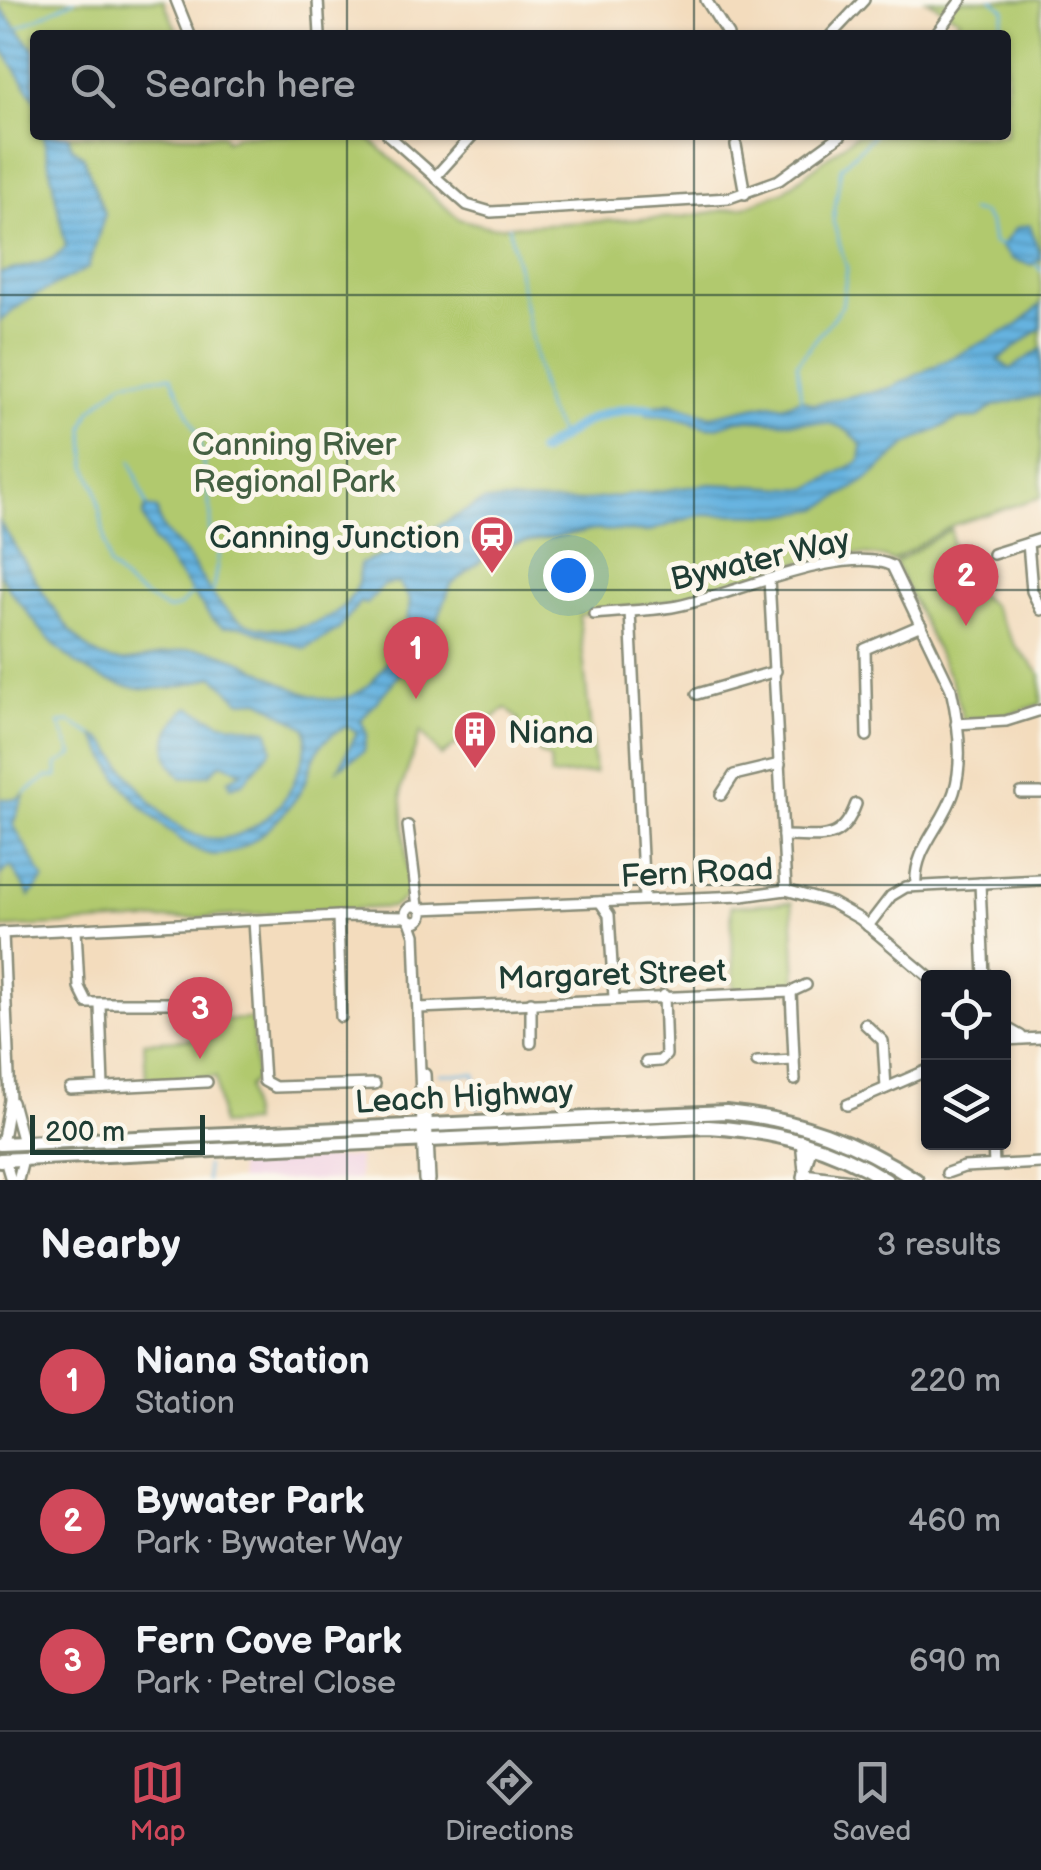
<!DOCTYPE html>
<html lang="en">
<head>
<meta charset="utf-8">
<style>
	:root { --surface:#171b24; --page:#242831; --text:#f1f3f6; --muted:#9ea1a6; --line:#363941; --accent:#d1495b }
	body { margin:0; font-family:"Balsamiq Sans",sans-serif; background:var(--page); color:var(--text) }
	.controls { position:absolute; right:30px; bottom:30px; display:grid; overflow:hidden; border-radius:10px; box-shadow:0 2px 8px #0004 }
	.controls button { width:90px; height:90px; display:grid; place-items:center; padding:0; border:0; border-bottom:2px solid var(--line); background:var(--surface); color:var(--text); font:50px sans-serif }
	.scale { position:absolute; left:30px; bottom:25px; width:175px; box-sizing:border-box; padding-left:10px; border:5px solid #1f3d34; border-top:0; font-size:28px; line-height:35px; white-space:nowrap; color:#1f3d34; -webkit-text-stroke:8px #fbf7ec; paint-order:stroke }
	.you { position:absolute; left:568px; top:575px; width:35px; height:35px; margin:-25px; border:8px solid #fff; border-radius:50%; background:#1a73e8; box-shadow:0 0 0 15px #1a73e833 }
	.badge { display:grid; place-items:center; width:65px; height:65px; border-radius:50%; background:var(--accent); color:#fff; font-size:32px; font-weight:700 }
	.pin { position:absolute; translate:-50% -82px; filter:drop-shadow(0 2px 5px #0008) }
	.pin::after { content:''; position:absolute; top:52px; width:35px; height:30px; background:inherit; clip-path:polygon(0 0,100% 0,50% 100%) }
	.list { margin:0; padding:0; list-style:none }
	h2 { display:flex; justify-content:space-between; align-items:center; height:130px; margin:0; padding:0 40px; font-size:42px }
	h2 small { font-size:32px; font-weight:400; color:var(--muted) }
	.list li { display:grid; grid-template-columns:65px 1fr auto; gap:30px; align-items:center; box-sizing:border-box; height:140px; padding:0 40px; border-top:2px solid var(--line) }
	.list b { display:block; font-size:38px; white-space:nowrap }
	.list p { margin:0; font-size:32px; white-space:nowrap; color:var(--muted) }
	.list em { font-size:32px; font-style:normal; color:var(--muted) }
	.icon { flex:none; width:55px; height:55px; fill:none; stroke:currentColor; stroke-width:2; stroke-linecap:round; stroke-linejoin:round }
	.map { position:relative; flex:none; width:1041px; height:1180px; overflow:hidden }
	.search { position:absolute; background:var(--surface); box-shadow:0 2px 8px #0004; left:30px; right:30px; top:30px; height:110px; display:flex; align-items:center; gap:25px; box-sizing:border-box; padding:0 35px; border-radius:10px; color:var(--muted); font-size:38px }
	.sheet { height:550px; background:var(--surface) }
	nav { display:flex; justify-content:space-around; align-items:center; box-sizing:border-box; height:140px; border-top:2px solid var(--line); background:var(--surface); font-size:28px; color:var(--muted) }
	nav a { display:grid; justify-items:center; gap:5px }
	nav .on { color:var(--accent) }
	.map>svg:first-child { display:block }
</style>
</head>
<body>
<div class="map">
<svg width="1041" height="1180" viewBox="0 0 1041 1180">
	<defs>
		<pattern id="water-rules" width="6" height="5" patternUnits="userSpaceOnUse" patternTransform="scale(2.5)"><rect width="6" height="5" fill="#66b3e0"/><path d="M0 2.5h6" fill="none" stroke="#5393b6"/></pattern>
	</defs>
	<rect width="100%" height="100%" fill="#fbf7ec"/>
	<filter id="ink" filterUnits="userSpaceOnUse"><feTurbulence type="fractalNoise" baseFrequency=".01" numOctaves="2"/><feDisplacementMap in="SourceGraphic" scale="20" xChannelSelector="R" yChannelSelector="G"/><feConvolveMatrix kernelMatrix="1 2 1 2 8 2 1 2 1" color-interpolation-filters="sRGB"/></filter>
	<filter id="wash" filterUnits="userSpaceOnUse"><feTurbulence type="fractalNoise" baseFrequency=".0048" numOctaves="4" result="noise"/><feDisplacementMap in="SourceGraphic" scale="40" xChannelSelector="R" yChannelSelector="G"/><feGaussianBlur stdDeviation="2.25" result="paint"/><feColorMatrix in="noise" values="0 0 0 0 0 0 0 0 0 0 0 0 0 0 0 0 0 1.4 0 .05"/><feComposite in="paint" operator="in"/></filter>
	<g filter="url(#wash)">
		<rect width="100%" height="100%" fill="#f3dcbd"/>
		<!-- built -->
		<path fill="#f1d0e4" d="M358,1157l1,23h-120l-1,-17z"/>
		<!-- park -->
		<g fill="#b1c96e" stroke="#688351" stroke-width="2.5">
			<path d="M0,0h163l16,35h-144v100h188l3,6 12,-6h127l94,84 31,8 191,-10 63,-10 40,-16 72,-56h150v-100h-59l13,-16 -33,-19h114v497l-88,28 -61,36c-52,-25 -165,27 -220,40 -30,6 -62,10 -93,14l16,158 -44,3 -1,-17 -11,-6 -1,-9 -18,-6 -2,-19 -12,-11 -65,48 -20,-25 -20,58 8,106 -16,12 -393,21z"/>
			<path d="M951,529l3,46 38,30 23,40 26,30v29l-39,13 -39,3 -9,-33 -59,-124z"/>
			<path d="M792,902l4,79 -6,6 -56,2 -3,-83z"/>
			<path d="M252,1019l4,60 -8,7 3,37 -30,2 -5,-48 -70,4 -2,-39 67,-4 -1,-18z"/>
		</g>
		<!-- water -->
		<g fill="url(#water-rules)" stroke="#42788a" stroke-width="2.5">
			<path d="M0,7l35,44v49l-35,-55z"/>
			<path d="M43,135h25l4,13 11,8 22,58 -17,54 -61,32 -27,21v-48l52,-13 14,-13z"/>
			<path d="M1030,225l11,33 -9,7 -20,-6 -11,-12 15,-19z"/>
			<path d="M1041,304v24l-43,32 12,9 31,-20v46l-48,11 -15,12 -20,1 -31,15 -22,12 -37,33 -49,30 -39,6 -78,-1 -55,18 -52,-2 -81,14 -27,12 -36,29 -20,52 -70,83 6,14 -3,17 -25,17 18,-36 -10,-6c-42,20 -30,43 -51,72 -17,23 -54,62 -87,56 -24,-5 -69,-47 -84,-67 -13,-15 -20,-36 -32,-52 18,7 20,20 31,33 29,37 64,88 118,65 19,-8 41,-27 50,-47 6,-14 19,-43 14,-58l-46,-28 -20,1 -26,-25c-78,31 -139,3 -185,-62 -10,-13 -26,-29 -29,-45 0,-14 0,-32 0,-46 25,36 58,105 94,130 31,21 71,-5 104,-4 65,3 132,97 184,20 16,-22 26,-41 28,-69l-11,-17 -15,2 -18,19 -6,-2 -21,27 -34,20 -64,-23 -18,1 -11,-8 -59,-79 -10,-24 3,-9 11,2c3,26 19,31 32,49 14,21 24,44 47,60 35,23 105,10 121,-32 3,-7 1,-15 3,-22l27,-10 97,-53 91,1 136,-18 97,5 52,-28 2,-15c-21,-30 -46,-23 -77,-24 -16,0 -31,-3 -47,-2 -9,2 -20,9 -30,7 -21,-5 -37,-13 -60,-12l-9,-8 34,-4 38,13 60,-13 12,3 18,-7 13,5 76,-16 128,-63z"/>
			<path d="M189,707l33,16 46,7 4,19 -29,34 -12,4 -3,-7 15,-8 -22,-9 -11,11 -28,4c-24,-24 -18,-52 7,-71z"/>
			<path d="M25,793l-12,31 31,55 -14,17 -19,-30 -11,9v-76h17z"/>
		</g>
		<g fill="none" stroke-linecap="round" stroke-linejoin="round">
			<!-- stream -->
			<g stroke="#66b3e0" stroke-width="2.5">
				<path d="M992,0l13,9 -7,26"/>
				<path d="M18,28l56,-28"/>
				<path d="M970,211l12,2 8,11 3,19 9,2"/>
				<path d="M509,226l36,180 16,31"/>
				<path d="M1036,264l5,7"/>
				<path d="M801,399l-4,-36 45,-57 5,-37 -14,-48 8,-54 33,-32"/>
				<path d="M131,461l16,45"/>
				<path d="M193,592l-14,15 -12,3 -36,-22 -22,-22 -13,-78 -9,-21 -3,-40 7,-17 33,-29 47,-5 28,61 12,79 -2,16 10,20 -7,43"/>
				<path d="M25,793l22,-16h10v-12l16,-10 -14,-32 11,-1 23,13"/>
				<path d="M440,1074h35l3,34"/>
				<path d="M206,1165l1,15"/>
			</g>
			<!-- river -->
			<path stroke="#66b3e0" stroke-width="10" d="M540,452c40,-28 60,-45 111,-44"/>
		</g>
	</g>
	<g filter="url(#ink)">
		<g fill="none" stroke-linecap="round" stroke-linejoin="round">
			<!-- minor casing -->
			<g stroke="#898c78" stroke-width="14">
				<g id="minor">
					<path d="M176,0l14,35"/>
					<path d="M318,0l2,35"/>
					<path d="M706,0l22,35"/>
					<path d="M831,35l33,-35"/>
					<path d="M935,35l26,-35"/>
					<path d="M388,135l79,70 24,7 238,-14 50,-18 62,-45"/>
					<path d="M736,145l9,49"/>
					<path d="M435,177l38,-42"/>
					<path d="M1028,543l4,48 9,19"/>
					<path d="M993,554l48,-15"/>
					<path d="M769,579l17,311"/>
					<path d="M630,611l14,287"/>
					<path d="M594,614c25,-3 52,-3 78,-7 52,-8 173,-65 220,-41l59,123c7,31 13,72 3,103 -11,34 -41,57 -38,94"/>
					<path d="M697,694l79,-23"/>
					<path d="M956,724l50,-3 35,-11"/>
					<path d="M867,736l-2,-87 56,-24"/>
					<path d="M1021,793h20"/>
					<path d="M721,795l13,-20 46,-11"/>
					<path d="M408,826l10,80"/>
					<path d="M783,836c39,0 58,9 73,-32"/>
					<path d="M980,883l4,95"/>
					<path d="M600,902l9,13 5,83"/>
					<circle cx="414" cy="914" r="8"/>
					<path d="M420,909l322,-13 44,-6 46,13 28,16 70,59"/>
					<path d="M338,916l3,101"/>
					<path d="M254,920l10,161 11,6 100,-3"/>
					<path d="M410,921l5,14 9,245"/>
					<path d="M868,926l23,-30 15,-9 135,-7"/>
					<path d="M76,929l3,58 8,16h97"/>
					<path d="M0,933l338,-17 69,1"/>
					<path d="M791,992l4,88"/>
					<path d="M100,1006l3,81"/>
					<path d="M419,1008l372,-16 15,-7"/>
					<path d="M865,1024l18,17 3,47"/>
					<path d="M1005,1027l16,9"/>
					<path d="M1004,1040l37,-2"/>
					<path d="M531,1043v-41"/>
					<path d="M646,1062l14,-1 6,-6 -2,-60"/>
					<path d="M757,1062l37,-2"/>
					<path d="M425,1074l5,106"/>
					<path d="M70,1089l137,-7"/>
					<path d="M12,1102l11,41"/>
					<path d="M847,1105l81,-35"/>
					<path d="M801,1140l3,31"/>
					<path d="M993,1142l1,23"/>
					<path d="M2,1144l8,-44 -7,-167"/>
					<path d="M5,1160l6,20"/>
					<path d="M947,1173l17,-6 77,-4"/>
					<path d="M804,1174l47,6"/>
					<path d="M803,1177l9,-32"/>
					<path d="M18,1180l5,-20"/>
				</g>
			</g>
			<!-- highway casing -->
			<g stroke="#898c78" stroke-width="18">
				<g id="highway">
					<path d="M0,1144l726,-32c72,7 130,29 190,68"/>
					<path d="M0,1160l708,-33c66,4 122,18 178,53"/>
				</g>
			</g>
			<!-- minor -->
			<use href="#minor" stroke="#fff" stroke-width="9"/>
			<!-- highway -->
			<use href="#highway" stroke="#fff" stroke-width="12"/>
		</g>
	</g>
	<!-- grid -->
	<path fill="none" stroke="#1f3d34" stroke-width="2.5" stroke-opacity="0.55" d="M347,0v35M694,0v35M347,135v1045M694,135v1045M0,295h1041M0,590h1041M0,885h1041"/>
	<!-- icons -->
	<defs>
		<g id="station-pin" transform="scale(2.25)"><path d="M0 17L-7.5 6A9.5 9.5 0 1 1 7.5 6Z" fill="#d1495b" stroke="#fbf7ec"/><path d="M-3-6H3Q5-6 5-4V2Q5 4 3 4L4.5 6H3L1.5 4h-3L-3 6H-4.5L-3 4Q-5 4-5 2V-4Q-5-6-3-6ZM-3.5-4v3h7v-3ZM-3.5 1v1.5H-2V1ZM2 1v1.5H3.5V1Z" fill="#fff"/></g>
		<g id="building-pin" transform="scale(2.25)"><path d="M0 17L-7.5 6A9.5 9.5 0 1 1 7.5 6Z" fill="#d1495b" stroke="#fbf7ec"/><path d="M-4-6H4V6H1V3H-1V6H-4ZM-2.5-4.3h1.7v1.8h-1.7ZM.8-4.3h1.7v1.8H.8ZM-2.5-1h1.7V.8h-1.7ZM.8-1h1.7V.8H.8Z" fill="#fff"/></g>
	</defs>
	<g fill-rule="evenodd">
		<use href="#station-pin" x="492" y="537"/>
		<use href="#building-pin" x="475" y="732"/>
	</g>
	<g text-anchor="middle" stroke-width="10" stroke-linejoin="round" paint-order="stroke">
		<!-- park labels -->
		<g font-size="32" fill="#446042" stroke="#fbf7ec">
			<text x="294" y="455">Canning River<tspan x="294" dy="37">Regional Park</tspan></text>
		</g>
		<!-- poi labels -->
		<g font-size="32" fill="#1f3d34" stroke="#fbf7ec" text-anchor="end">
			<text x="460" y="548">Canning Junction</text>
			<text x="508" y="743" text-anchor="start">Niana</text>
		</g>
		<!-- street labels -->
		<g font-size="32" fill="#1f3d34" stroke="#fbf7ec">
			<text transform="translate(760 559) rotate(-13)" y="11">Bywater Way</text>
			<text transform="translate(697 872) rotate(-3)" y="11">Fern Road</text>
			<text transform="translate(612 974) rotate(-2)" y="11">Margaret Street</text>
			<text transform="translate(464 1096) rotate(-3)" y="11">Leach Highway</text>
		</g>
	</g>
</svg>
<div class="controls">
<button><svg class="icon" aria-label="locate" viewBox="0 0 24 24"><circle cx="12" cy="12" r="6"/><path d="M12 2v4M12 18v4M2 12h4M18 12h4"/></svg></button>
<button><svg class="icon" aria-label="layers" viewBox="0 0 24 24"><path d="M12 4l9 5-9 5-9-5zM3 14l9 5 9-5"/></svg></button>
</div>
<div class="scale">200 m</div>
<div class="you"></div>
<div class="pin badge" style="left:416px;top:699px">1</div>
<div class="pin badge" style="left:966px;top:626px">2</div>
<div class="pin badge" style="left:200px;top:1059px">3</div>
<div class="search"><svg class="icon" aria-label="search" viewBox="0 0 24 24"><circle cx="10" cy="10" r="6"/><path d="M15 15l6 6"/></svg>Search here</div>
</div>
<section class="sheet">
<h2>Nearby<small>3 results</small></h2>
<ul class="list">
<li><span class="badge">1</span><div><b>Niana Station</b><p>Station</p></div><em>220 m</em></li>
<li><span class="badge">2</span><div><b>Bywater Park</b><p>Park · Bywater Way</p></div><em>460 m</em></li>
<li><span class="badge">3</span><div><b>Fern Cove Park</b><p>Park · Petrel Close</p></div><em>690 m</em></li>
</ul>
</section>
<nav>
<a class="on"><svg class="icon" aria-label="map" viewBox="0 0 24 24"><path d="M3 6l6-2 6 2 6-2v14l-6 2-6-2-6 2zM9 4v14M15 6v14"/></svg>Map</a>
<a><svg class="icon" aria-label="directions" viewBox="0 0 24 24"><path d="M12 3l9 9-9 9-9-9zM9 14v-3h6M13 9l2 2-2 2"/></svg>Directions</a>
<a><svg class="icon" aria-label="saved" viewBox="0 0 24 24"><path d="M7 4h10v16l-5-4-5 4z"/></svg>Saved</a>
</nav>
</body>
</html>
